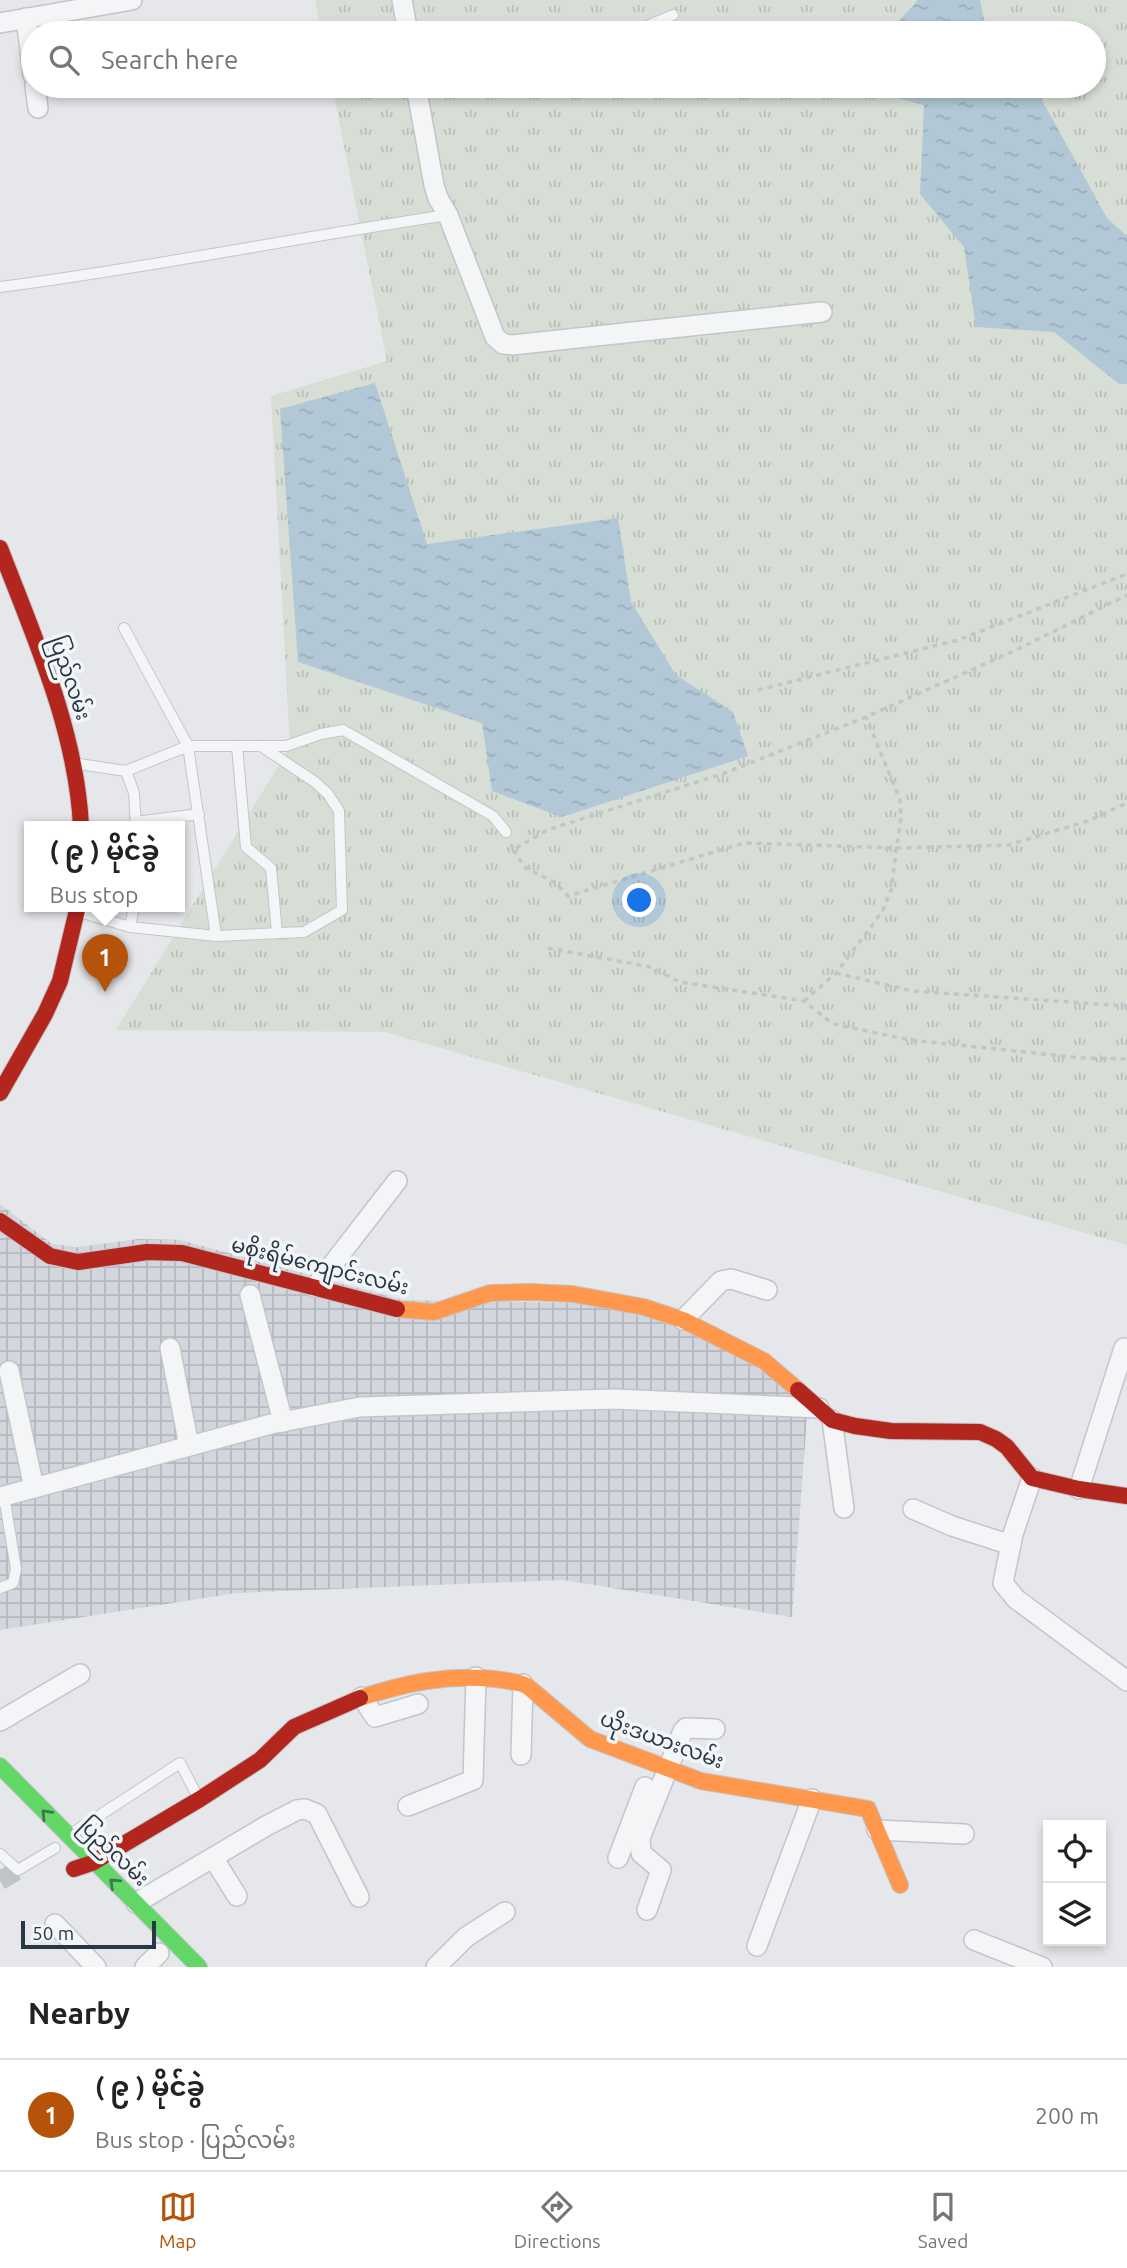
<!DOCTYPE html>
<html lang="en">
<head>
<meta charset="utf-8">
<style>
	:root { --surface:#fff; --page:#f6f6f6; --text:#222; --muted:#767676; --line:#e0e0e0; --accent:#b45309 }
	body { margin:0; font-family:Ubuntu,"Noto Sans Myanmar",sans-serif; background:var(--page); color:var(--text) }
	.controls { position:absolute; right:21px; bottom:21px; display:grid; overflow:hidden; border-radius:0px; box-shadow:0 4px 10px #0003 }
	.controls button { width:63px; height:63px; display:grid; place-items:center; padding:0; border:0; border-bottom:2px solid var(--line); background:var(--surface); color:var(--text); font:35px sans-serif }
	.scale { position:absolute; left:21px; bottom:18px; width:135px; box-sizing:border-box; padding-left:7px; border:4px solid #293745; border-top:0; font-size:19px; line-height:24px; white-space:nowrap; color:#293745; -webkit-text-stroke:5px #f3f6f9; paint-order:stroke }
	.you { position:absolute; left:640px; top:901px; width:24px; height:24px; margin:-18px; border:5px solid #fff; border-radius:50%; background:#1a73e8; box-shadow:0 0 0 10px #1a73e833 }
	.badge { display:grid; place-items:center; width:46px; height:46px; border-radius:50%; background:var(--accent); color:#fff; font-size:23px; font-weight:700 }
	.pin { position:absolute; translate:-50% -58px; filter:drop-shadow(0 2px 4px #0008) }
	.pin::after { content:''; position:absolute; top:37px; width:24px; height:21px; background:inherit; clip-path:polygon(0 0,100% 0,50% 100%) }
	.popup { position:absolute; left:24px; top:821px; width:161px; height:91px; box-sizing:border-box; display:grid; place-content:center; border-radius:0px; background:var(--surface); filter:drop-shadow(0 2px 5px #0005); font-size:23px; white-space:nowrap; color:var(--muted) }
	.popup b { font-size:26px; color:var(--text) }
	.popup::after { content:''; position:absolute; left:50%; top:100%; margin-left:-14px; border:14px solid transparent; border-top-color:var(--surface) }
	.list { margin:0; padding:0; list-style:none }
	h2 { display:flex; justify-content:space-between; align-items:center; height:91px; margin:0; padding:0 28px; font-size:30px }
	h2 small { font-size:23px; font-weight:400; color:var(--muted) }
	.list li { display:grid; grid-template-columns:46px 1fr auto; gap:21px; align-items:center; box-sizing:border-box; height:112px; padding:0 28px; border-top:2px solid var(--line) }
	.list b { display:block; font-size:26px; white-space:nowrap }
	.list p { margin:0; font-size:23px; white-space:nowrap; color:var(--muted) }
	.list em { font-size:23px; font-style:normal; color:var(--muted) }
	.icon { flex:none; width:38px; height:38px; fill:none; stroke:currentColor; stroke-width:2; stroke-linecap:round; stroke-linejoin:round }
	.map { position:relative; flex:none; width:1127px; height:1967px; overflow:hidden }
	.search { position:absolute; background:var(--surface); box-shadow:0 4px 10px #0003; left:21px; right:21px; top:21px; height:77px; display:flex; align-items:center; gap:18px; box-sizing:border-box; padding:0 24px; border-radius:38px; color:var(--muted); font-size:26px }
	.sheet { height:203px; background:var(--surface) }
	nav { display:flex; justify-content:space-around; align-items:center; box-sizing:border-box; height:98px; border-top:2px solid var(--line); background:var(--surface); font-size:19px; color:var(--muted) }
	nav a { display:grid; justify-items:center; gap:4px }
	nav .on { color:var(--accent) }
	.map>svg:first-child { display:block }
</style>
</head>
<body>
<div class="map">
<svg width="1127" height="1967" viewBox="0 0 1127 1967">
	<defs>
		<pattern id="industrial-grid" width="8" height="8" patternUnits="userSpaceOnUse" patternTransform="scale(1.75)"><rect width="8" height="8" fill="#d3d7dd"/><path d="M0 4h8M4 0v8" fill="none" stroke="#b5b9bf"/></pattern>
		<pattern id="grass-tufts" width="24" height="20" patternUnits="userSpaceOnUse" patternTransform="scale(1.75)"><rect width="24" height="20" fill="#d7ded5"/><path d="M3 7l-1-3M5 7V3M7 7l1-3M15 17l-1-3M17 17v-4M19 17l1-3" fill="none" stroke="#b9bfb8"/></pattern>
		<pattern id="water-ripples" width="26" height="14" patternUnits="userSpaceOnUse" patternTransform="scale(1.75)"><rect width="26" height="14" fill="#b2c8d6"/><path d="M2 4q2-2 4 0t4 0M15 11q2-2 4 0t4 0" fill="none" stroke="#99acb9"/></pattern>
	</defs>
	<rect width="100%" height="100%" fill="#e5e7ea"/>
	<!-- industrial -->
	<path fill="url(#industrial-grid)" d="M0,1204l52,40 25,3 62,-8 41,1 223,60 237,4 169,87 -17,226 -229,-37 -326,13 -237,37z"/>
	<!-- grass -->
	<path fill="url(#grass-tufts)" d="M315,0h812v1245l-742,-213 -269,-2 174,-283 -19,-351 116,-35 -55,-275h762v-53h-773z"/>
	<!-- water -->
	<g fill="url(#water-ripples)">
		<path d="M918,0h62l7,33h-99z"/>
		<path d="M875,86h155l8,7 69,125 20,18v148h-8l-65,-52 -78,-5 -12,-80 -44,-53 4,-89 -45,-12z"/>
		<path d="M375,383l52,161 191,-26 13,84 45,73 57,37 15,44 -186,61 -70,-26 -10,-68 -184,-61 -18,-253z"/>
	</g>
	<g fill="none" stroke-linecap="round" stroke-linejoin="round">
		<!-- street-tunnel -->
		<path stroke="#bfc4c9" stroke-width="19" stroke-dasharray="19 10" stroke-linecap="butt" d="M0,1881l18,-11"/>
		<!-- lane casing -->
		<g stroke="#c3c5c8" stroke-width="12">
			<g id="lane">
				<path d="M630,33l43,-18"/>
				<path d="M0,287c150,-19 298,-50 448,-72"/>
				<path d="M124,628l64,118h98l35,-12 22,-4 150,86 13,16"/>
				<path d="M237,746l9,101 25,21 6,65"/>
				<path d="M79,764l47,7 8,22 2,33"/>
				<path d="M126,771l62,-25 28,190 88,-4 38,-22 -3,-99 -11,-17 -13,-12 -54,-36"/>
				<path d="M135,822l64,-8"/>
				<path d="M83,913l47,14 4,-21"/>
				<path d="M130,927l86,9"/>
				<path d="M0,1588l13,-5 3,-14 -12,-73"/>
				<path d="M74,1832l106,-69 19,36"/>
				<path d="M0,1854l18,16 37,-22"/>
			</g>
		</g>
		<!-- street casing -->
		<g stroke="#c3c5c8" stroke-width="22">
			<g id="street">
				<path d="M402,0l6,33"/>
				<path d="M26,18l7,57"/>
				<path d="M0,23l132,-23"/>
				<path d="M35,86l3,22"/>
				<path d="M416,86l18,99 4,13 10,17 47,122 8,7 9,1 310,-33"/>
				<path d="M315,1287l82,-106"/>
				<path d="M250,1295l33,127"/>
				<path d="M683,1320l38,-39 10,-2 36,11"/>
				<path d="M170,1348l19,98"/>
				<path d="M9,1371l25,117"/>
				<path d="M832,1420l12,88"/>
				<path d="M1032,1478l-19,56 -10,49 13,16 111,82"/>
				<path d="M1079,1489l45,-141"/>
				<path d="M0,1497l271,-73 89,-17 254,-8 205,9"/>
				<path d="M913,1509l39,17 59,19"/>
				<path d="M362,1697l13,20 43,-13"/>
				<path d="M0,1721l80,-47"/>
				<path d="M521,1755l2,-71"/>
				<path d="M408,1806l65,-26 3,-103"/>
				<path d="M877,1830l87,4"/>
				<path d="M618,1858l27,-71"/>
				<path d="M214,1859l23,37"/>
				<path d="M136,1903l130,-77 31,-16 8,-1 12,5 42,83"/>
				<path d="M647,1910l14,-40 -20,-17 -1,-15 43,-107 3,-3 29,1"/>
				<path d="M55,1924l41,43"/>
				<path d="M974,1940l68,27"/>
				<path d="M757,1946l55,-147"/>
				<path d="M145,1967l14,-14"/>
				<path d="M436,1967l30,-30 39,-25"/>
			</g>
		</g>
		<!-- fast casing -->
		<g stroke="#c3c5c8" stroke-width="18">
			<path id="fast" d="M0,1766l199,201"/>
		</g>
		<!-- slow casing -->
		<g stroke="#c3c5c8" stroke-width="18">
			<g id="slow">
				<path d="M397,1309l37,3 56,-19 40,-1 43,2 71,13 39,13 81,41 34,29"/>
				<path d="M360,1698c45,-15 88,-24 135,-19 11,2 22,2 32,7l63,53 111,42 167,28 32,76"/>
			</g>
		</g>
		<!-- jam casing -->
		<g stroke="#c3c5c8" stroke-width="18">
			<g id="jam">
				<path d="M0,548c34,89 76,181 81,278"/>
				<path d="M0,1093l45,-79 15,-33 18,-75"/>
				<path d="M0,1221l50,35 28,6 69,-10 35,1 215,56"/>
				<path d="M798,1390l34,30 23,6 36,5 89,1 16,7 11,8 25,31 47,11 48,7"/>
				<path d="M74,1869l18,-6 108,-64 60,-39 34,-33 66,-29"/>
			</g>
		</g>
		<!-- path -->
		<g stroke="#c3c6c9" stroke-width="3.5" stroke-dasharray="5 5" stroke-linecap="butt">
			<path d="M758,690l200,-50 169,-66"/>
			<path d="M511,844l2,6 34,-20 178,-57 141,-56 150,-67 111,-55"/>
			<path d="M513,850l13,18 30,15 12,13 176,-53 154,5 110,-3 80,-24 39,-18"/>
			<path d="M548,948l102,19 30,15 124,19 29,23 78,16 170,18 46,1"/>
			<path d="M836,973l76,18 215,15"/>
			<path d="M804,1001l32,-28 35,-46 12,-17 8,-20 10,-73 -1,-17 -34,-83"/>
		</g>
		<!-- lane -->
		<use href="#lane" stroke="#f4f5f7" stroke-width="10"/>
		<!-- street -->
		<use href="#street" stroke="#f4f5f7" stroke-width="19"/>
		<!-- fast -->
		<use href="#fast" stroke="#63d668" stroke-width="16"/>
		<!-- slow -->
		<use href="#slow" stroke="#ff974d" stroke-width="16"/>
		<!-- jam -->
		<use href="#jam" stroke="#b3261e" stroke-width="16"/>
	</g>
	<!-- one-way arrows -->
	<defs><path id="oneway-chevron" d="M-2-3.5L2.5 0L-2 3.5" fill="none" stroke-width="1.6" stroke-linecap="round" stroke-linejoin="round" transform="scale(1.75)"/></defs>
	<g stroke="#407753">
		<use href="#oneway-chevron" transform="translate(46 1814) rotate(-134)"/>
		<use href="#oneway-chevron" transform="translate(114 1883) rotate(-137)"/>
	</g>
	<g text-anchor="middle" stroke-width="7" stroke-linejoin="round" paint-order="stroke">
		<!-- street labels -->
		<g font-size="21" fill="#293745" stroke="#f3f6f9">
			<text transform="translate(70 678) rotate(71)" y="7">ပြည်လမ်း</text>
			<text transform="translate(320 1266) rotate(14)" y="7">မစိုးရိမ်ကျောင်းလမ်း</text>
			<text transform="translate(662 1740) rotate(20)" y="7">ယိုးဒယားလမ်း</text>
			<text transform="translate(114 1852) rotate(44)" y="7">ပြည်လမ်း</text>
		</g>
	</g>
</svg>
<div class="controls">
<button><svg class="icon" aria-label="locate" viewBox="0 0 24 24"><circle cx="12" cy="12" r="6"/><path d="M12 2v4M12 18v4M2 12h4M18 12h4"/></svg></button>
<button><svg class="icon" aria-label="layers" viewBox="0 0 24 24"><path d="M12 4l9 5-9 5-9-5zM3 14l9 5 9-5"/></svg></button>
</div>
<div class="scale">50 m</div>
<div class="you"></div>
<div class="pin badge" style="left:105px;top:992px">1</div>
<div class="popup"><b>( ၉ ) မိုင်ခွဲ</b>Bus stop</div>
<div class="search"><svg class="icon" aria-label="search" viewBox="0 0 24 24"><circle cx="10" cy="10" r="6"/><path d="M15 15l6 6"/></svg>Search here</div>
</div>
<section class="sheet">
<h2>Nearby<small></small></h2>
<ul class="list">
<li><span class="badge">1</span><div><b>( ၉ ) မိုင်ခွဲ</b><p>Bus stop · ပြည်လမ်း</p></div><em>200 m</em></li>
</ul>
</section>
<nav>
<a class="on"><svg class="icon" aria-label="map" viewBox="0 0 24 24"><path d="M3 6l6-2 6 2 6-2v14l-6 2-6-2-6 2zM9 4v14M15 6v14"/></svg>Map</a>
<a><svg class="icon" aria-label="directions" viewBox="0 0 24 24"><path d="M12 3l9 9-9 9-9-9zM9 14v-3h6M13 9l2 2-2 2"/></svg>Directions</a>
<a><svg class="icon" aria-label="saved" viewBox="0 0 24 24"><path d="M7 4h10v16l-5-4-5 4z"/></svg>Saved</a>
</nav>
</body>
</html>
